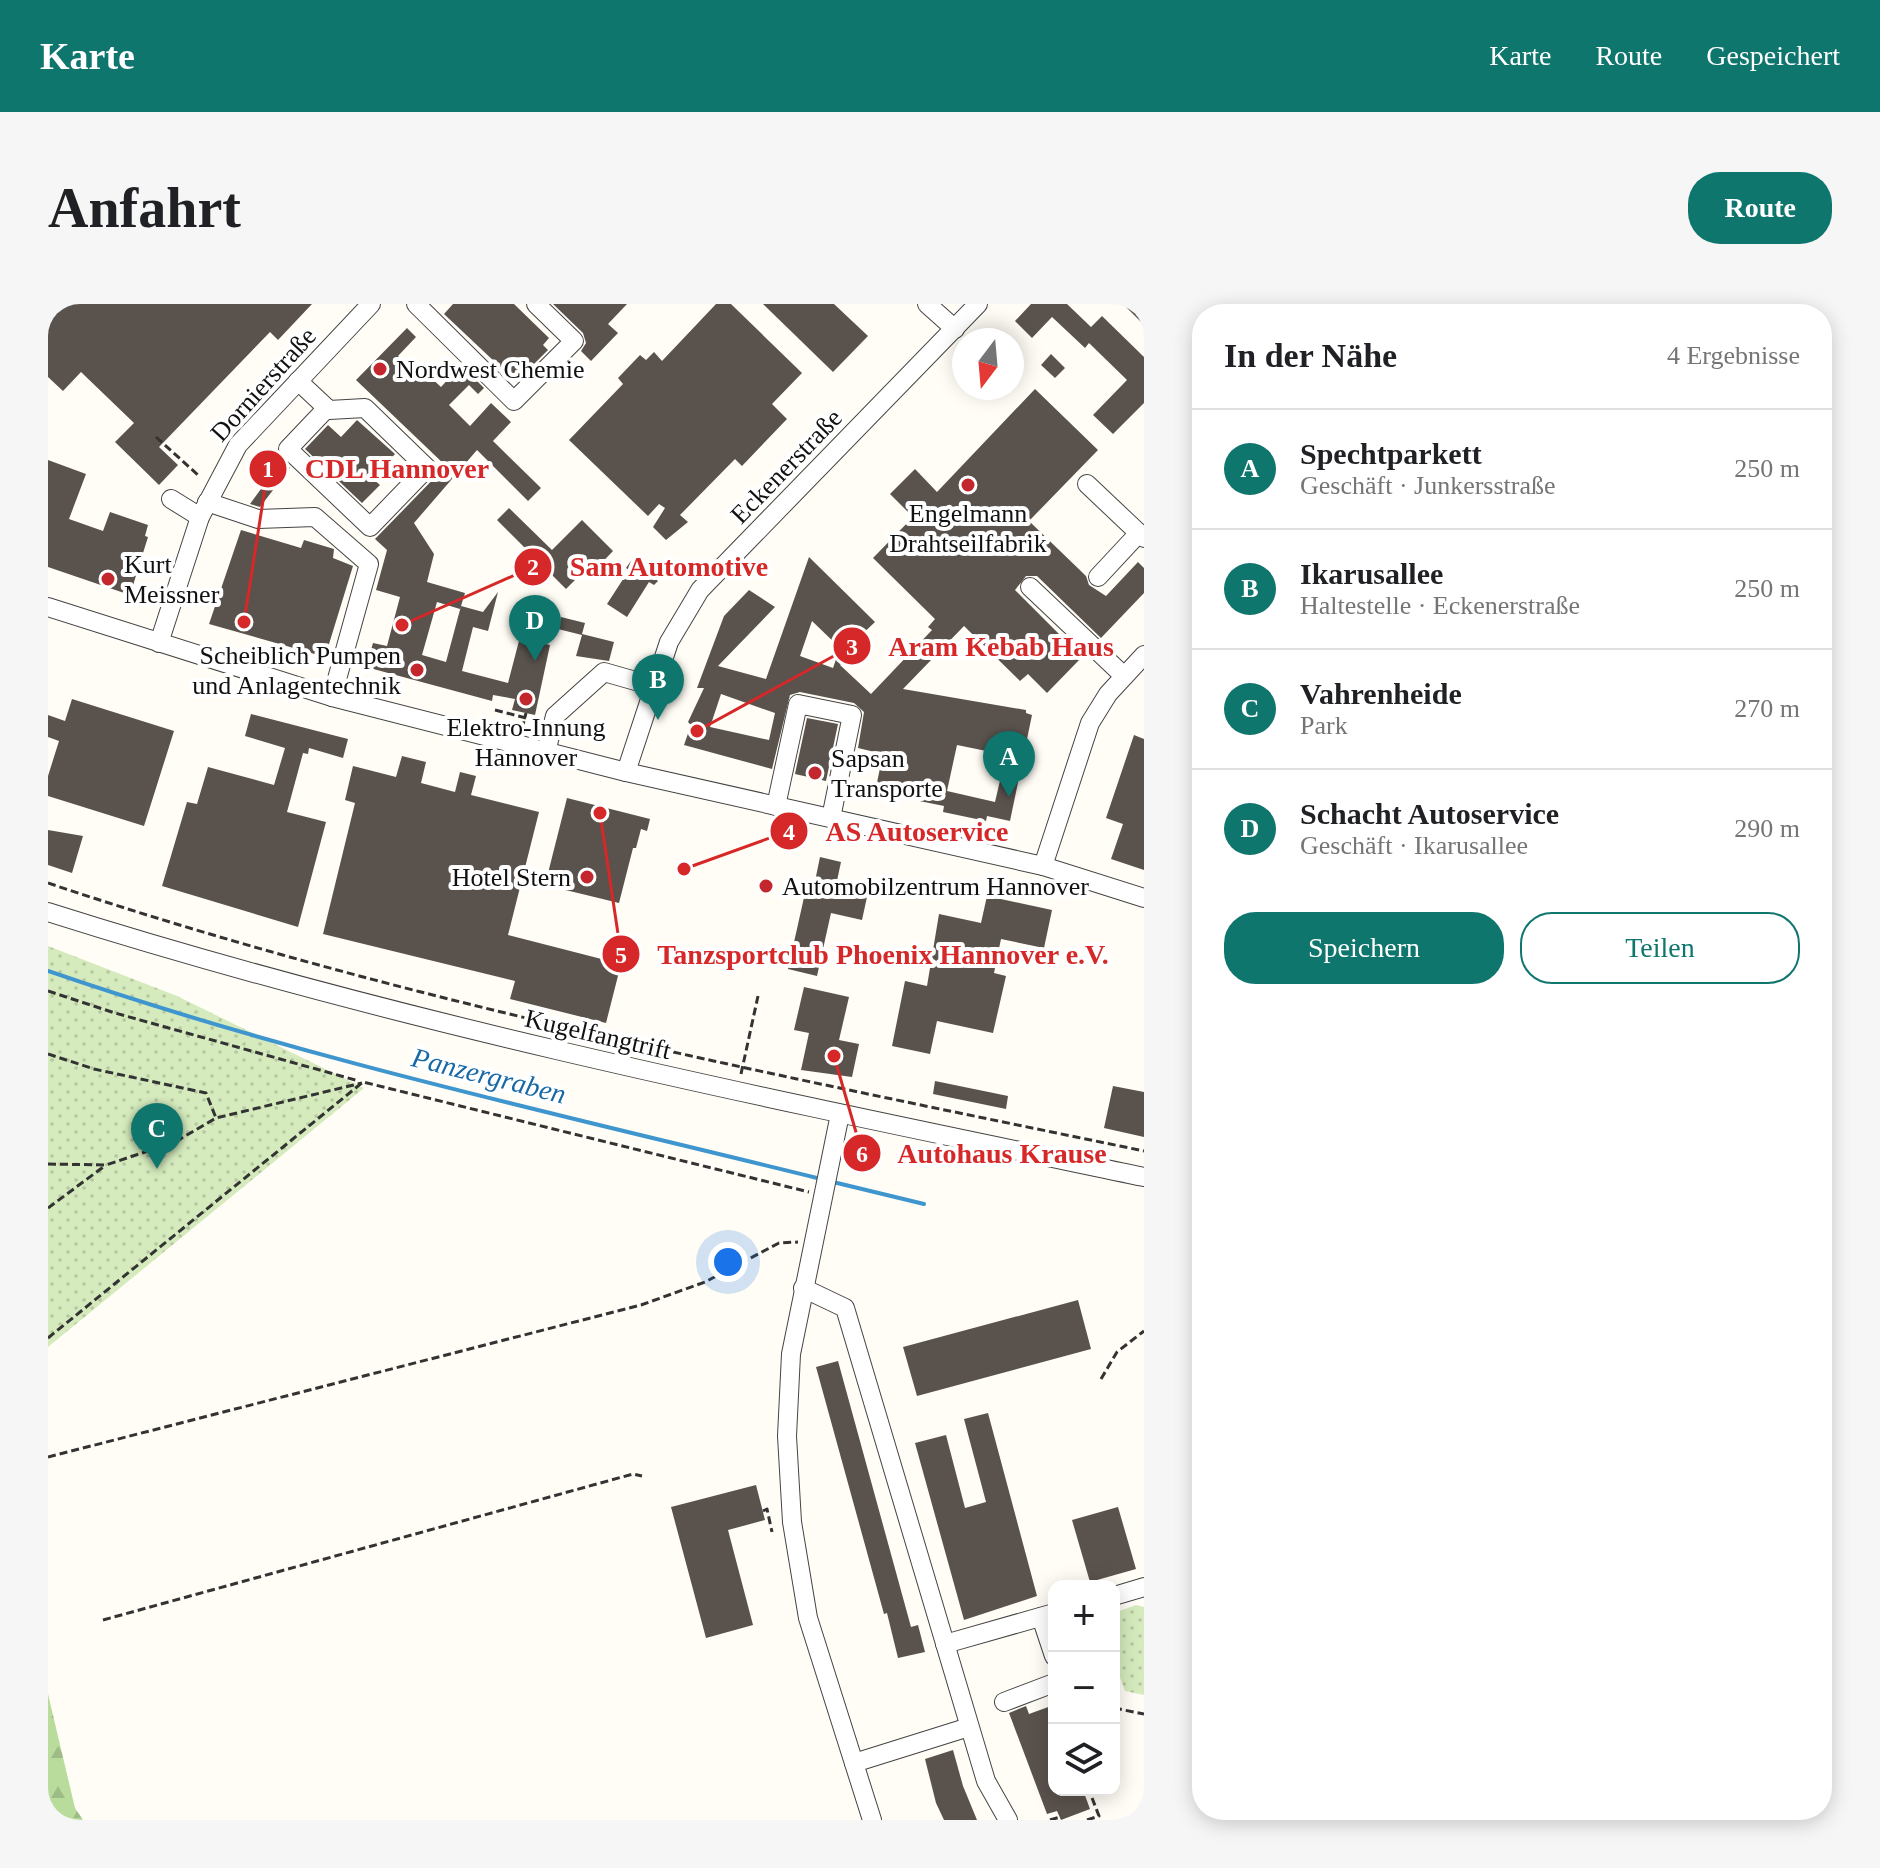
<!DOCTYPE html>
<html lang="de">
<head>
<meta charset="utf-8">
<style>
	:root { --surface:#fff; --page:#f6f6f6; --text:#202124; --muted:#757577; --line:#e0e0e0; --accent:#0f766e }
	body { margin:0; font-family:"Times New Roman",serif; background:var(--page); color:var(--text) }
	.controls { position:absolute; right:24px; bottom:24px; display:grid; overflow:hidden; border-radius:16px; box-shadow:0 4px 20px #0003 }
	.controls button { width:72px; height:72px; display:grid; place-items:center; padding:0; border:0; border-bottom:2px solid var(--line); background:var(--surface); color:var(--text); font:40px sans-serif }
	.compass { position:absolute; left:904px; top:24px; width:72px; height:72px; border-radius:50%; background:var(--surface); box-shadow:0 4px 20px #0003; rotate:196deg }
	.you { position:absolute; left:680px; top:958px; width:28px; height:28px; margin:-20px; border:6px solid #fff; border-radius:50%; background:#1a73e8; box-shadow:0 0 0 12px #1a73e833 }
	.badge { display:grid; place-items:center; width:52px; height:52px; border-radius:50%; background:var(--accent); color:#fff; font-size:26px; font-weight:700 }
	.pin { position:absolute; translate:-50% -66px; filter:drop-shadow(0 2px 4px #0008) }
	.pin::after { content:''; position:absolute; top:42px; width:28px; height:24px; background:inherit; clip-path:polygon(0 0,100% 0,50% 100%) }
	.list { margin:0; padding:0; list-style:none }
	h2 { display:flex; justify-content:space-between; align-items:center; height:104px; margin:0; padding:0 32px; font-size:34px }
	h2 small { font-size:26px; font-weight:400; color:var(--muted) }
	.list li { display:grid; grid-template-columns:52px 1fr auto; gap:24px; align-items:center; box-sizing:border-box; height:120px; padding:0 32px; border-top:2px solid var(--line) }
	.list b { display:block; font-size:30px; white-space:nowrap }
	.list p { margin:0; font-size:26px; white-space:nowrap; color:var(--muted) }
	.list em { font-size:26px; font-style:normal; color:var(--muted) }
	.actions { display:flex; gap:16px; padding:24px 32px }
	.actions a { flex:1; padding:18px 0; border:2px solid var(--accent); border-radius:32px; text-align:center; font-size:28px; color:var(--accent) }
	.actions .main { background:var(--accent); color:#fff }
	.icon { flex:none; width:44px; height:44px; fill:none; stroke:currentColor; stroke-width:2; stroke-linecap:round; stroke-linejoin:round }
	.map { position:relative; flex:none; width:1096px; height:1516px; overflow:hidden; border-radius:32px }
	header { display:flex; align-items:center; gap:48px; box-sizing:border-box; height:112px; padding:0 40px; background:var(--accent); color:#fff }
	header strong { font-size:38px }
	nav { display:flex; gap:44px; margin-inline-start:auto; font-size:28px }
	.intro { display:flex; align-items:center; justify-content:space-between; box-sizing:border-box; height:192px; padding:0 48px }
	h1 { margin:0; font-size:56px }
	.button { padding:20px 36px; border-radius:32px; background:var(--accent); color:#fff; font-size:28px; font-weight:700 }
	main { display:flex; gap:48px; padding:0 48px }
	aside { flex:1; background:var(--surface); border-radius:32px; box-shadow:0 4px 20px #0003 }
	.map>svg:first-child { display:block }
</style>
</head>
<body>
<header>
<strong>Karte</strong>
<nav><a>Karte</a><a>Route</a><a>Gespeichert</a></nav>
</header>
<div class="intro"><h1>Anfahrt</h1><a class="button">Route</a></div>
<main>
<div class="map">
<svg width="1096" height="1516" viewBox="0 0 1096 1516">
	<defs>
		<pattern id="grass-dots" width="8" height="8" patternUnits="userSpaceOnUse" patternTransform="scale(2)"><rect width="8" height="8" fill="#d5ebbd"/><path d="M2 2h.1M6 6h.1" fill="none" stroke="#b6c8a1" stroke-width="1.8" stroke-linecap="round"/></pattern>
		<pattern id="forest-firs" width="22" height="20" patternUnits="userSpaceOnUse" patternTransform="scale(2)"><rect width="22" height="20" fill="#b9dc9c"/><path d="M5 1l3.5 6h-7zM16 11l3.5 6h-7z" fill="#9ebc85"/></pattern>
	</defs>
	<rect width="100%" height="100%" fill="#fffdf5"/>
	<!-- grass -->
	<g fill="url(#grass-dots)">
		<path d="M0,642l129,50 187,92 -316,259z"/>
		<path d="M1088,1301l8,2v88l-19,-4 -11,-30v-48z"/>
	</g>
	<!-- forest -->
	<path fill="url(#forest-firs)" d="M0,1390l27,114 8,12h-35z"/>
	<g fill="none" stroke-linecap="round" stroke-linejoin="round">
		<!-- stream -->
		<g stroke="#3f96cf" stroke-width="4">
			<path d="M0,667c252,87 514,144 773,208"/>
			<path d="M785,878l91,22"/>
		</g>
	</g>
	<!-- building -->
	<g fill="#5a524d" fill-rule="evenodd">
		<path d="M0,0h264l-34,36 -8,-8 -111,115 19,18 -19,20 -44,-43 19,-19 -53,-51 -18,19 -15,-14z"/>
		<path d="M405,0h61l35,34 -6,7 5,5 -32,32 -72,-68z"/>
		<path d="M505,0h74l-19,20 10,9 -27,28 -10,-10 5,-8 -3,-10z"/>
		<path d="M668,0h15l71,69 -30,31 15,15 -45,47 -7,-7 -55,56 8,7 -22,18 -13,-13 12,-19 -6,-4 -11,12 -79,-76 54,-56 -5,-6 22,-23 6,5 8,-8 8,9z"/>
		<path d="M715,0h71l34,32 -35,36z"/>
		<path d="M983,0h36l24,23 11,-11 42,41v46l-31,31 -20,-19 34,-35 -38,-37 -4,5 -33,-31 -20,21 -17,-17z"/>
		<path d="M1075,0h21v21z"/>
		<path d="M359,24l9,9 -18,19 24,24 5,-6 14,13 20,-22 23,23 -6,6 -9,-9 -20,20 21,21 21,-23 20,19 -18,19 48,47 -13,13 -51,-51 -63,73 20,31 -7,28 38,11 -4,13 22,6 15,-20 -10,39 -15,-4 -11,44 46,12 12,-46 30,8 -15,70 -23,-5 3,-11 -22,-4 -1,6 -126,-34 7,-24 14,3 13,-49 -24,-7 11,-40 -12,-11 71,-73 -90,-86zM389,298l23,7 1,-3 -15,56 -24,-7z"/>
		<path d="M1003,50l14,14 -10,10 -14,-13z"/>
		<path d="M987,85l63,61 -69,71 57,55 3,9 17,11 32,-34 6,6v25l-43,45 -64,-62h-11l-11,14 67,67 -35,36 -19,-19 -8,7 -56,-55 -61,63 123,21v3l6,2 -22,106 -23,-5 -1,5 -43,-9 1,-6 -69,-14 8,-38 -25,-6 6,-36 -10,-9 -54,-11 -10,3 -18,74 -88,-24 7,-20 -3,-3 16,-34h-7l27,-72 25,-26 26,17 -57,59 48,13 43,-122 66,65 -19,18 4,5 -20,20 31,29 61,-64 -4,-3 7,-8 -62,-61 40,-41 -23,-23 25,-25 22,23zM764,317l28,27 -7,20 -33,-12zM673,390l54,19 -6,27 -59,-13zM909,441l49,10 -11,47 -48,-11z"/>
		<path d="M309,116l38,34 -23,24 8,7 -18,18 -57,-54 23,-24 13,12z"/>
		<path d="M0,156l38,14 -17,45 34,12 7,-19 38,13 -3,11 3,1 -18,58 -82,-28z"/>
		<path d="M234,156l8,8 -30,39 -10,-3z"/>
		<path d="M461,204l43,42 30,-30 31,31 -20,21 -5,-5 -22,22 -69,-69z"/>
		<path d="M193,226l60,18 3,-8 30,9 -1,9 20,8 -28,91 -116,-33z"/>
		<path d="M585,254l25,23 -4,4 -5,-3 -22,35 -20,-13 22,-34 -3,-2z"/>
		<path d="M513,313l24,6 -3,11 32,8 -5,19 -33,-5 6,-21 -24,-6z"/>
		<path d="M24,395l102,32 -30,95 -96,-30v-20l11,-35 -11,-4v-22l17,6z"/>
		<path d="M203,410l97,25 -5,19 -34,-10 -1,6 -5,-1 -16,59 39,10 -28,105 -136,-41 25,-84 10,2 11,-37 66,18 11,-37 -40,-12z"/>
		<path d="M759,414l31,6 -12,57 -31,-7z"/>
		<path d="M1086,431l10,4v131l-33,-11 12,-35 -17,-6z"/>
		<path d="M354,452l24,6 -5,21 34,9 5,-20 16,4 -5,19 68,17 -31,123 113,29 -15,59 -96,-24 5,-18 -192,-47 32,-131 -10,-3 8,-34 43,11z"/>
		<path d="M519,494l83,21 -3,12 -6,-2 -5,19h-3l-14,55 -74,-18z"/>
		<path d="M0,526l35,6 -11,37 -24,-8z"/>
		<path d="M772,553l21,5 -6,28 32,7 -5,23 -31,-7 -14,63 -29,-7 19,-85 7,2z"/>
		<path d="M939,592l65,14 -8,38 -43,-9 -7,34 12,3 -13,57 -56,-12 -7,33 -38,-8 13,-65 22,5 12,-72 42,9z"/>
		<path d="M756,683l45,10 -10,43 20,4 -7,33 -51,-7 8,-37 -15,-3z"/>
		<path d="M887,777l73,15 -2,13 -73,-15z"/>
		<path d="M1065,782l31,6v45l-40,-9z"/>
		<path d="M1030,996l13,49 -174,47 -14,-49z"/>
		<path d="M790,1057l73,266 7,-2 7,27 -27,6 -11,-45 -3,1 -68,-247z"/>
		<path d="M940,1109l49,183 -73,24 -49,-177 31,-8 19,73 21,-6 -22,-83z"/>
		<path d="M708,1181l9,35 -37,10 25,95 -47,13 -35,-131z"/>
		<path d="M1070,1203l18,62 -46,13 -18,-62z"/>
		<path d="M978,1402l3,8 22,-8 3,84h29l7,19 -29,11 -4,-9 -10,3 -38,-101z"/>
		<path d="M905,1446l10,36 14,34h-33l-8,-17 -11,-44z"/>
	</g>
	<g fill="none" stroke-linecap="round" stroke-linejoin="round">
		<!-- minor casing -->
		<g stroke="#444" stroke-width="20">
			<g id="minor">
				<path d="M368,0l98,97 60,-60 -38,-37"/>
				<path d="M879,0l28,25"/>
				<path d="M250,77l31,29 36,-2 62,60 -57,59 -82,-78 39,-41"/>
				<path d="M1039,180l57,54"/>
				<path d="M123,195l29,18"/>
				<path d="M159,198l51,17 57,-2 54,47 -37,133"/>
				<path d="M1050,273l41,-44"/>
				<path d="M982,283l94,89"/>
				<path d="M0,303l284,90 294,75 417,94 101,32"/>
				<path d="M111,339l41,-126 38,-72 133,-141"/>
				<path d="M498,448l9,-36 49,-44 49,14"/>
				<path d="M578,468l43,-130 31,-52 278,-286"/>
				<path d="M728,502l22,-102 54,11 -21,103"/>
				<path d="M995,562l47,-143 18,-29 36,-39"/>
				<path d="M0,608c359,114 727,188 1096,265"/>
				<path d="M792,810l-49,240 -4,82 5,86 16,96 64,202"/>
				<path d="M755,984l42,20 141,473 22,39"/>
				<path d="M1066,1292l30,-9"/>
				<path d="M993,1313l13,39"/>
				<path d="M897,1340l109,-31"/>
				<path d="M956,1398l50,-19"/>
				<path d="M806,1459l115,-36"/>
			</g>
		</g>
		<!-- path -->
		<g stroke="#333" stroke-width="3" stroke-dasharray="8 4" stroke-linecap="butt">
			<path d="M108,133l42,38"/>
			<path d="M447,406l43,11"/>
			<path d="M474,425l4,-16"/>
			<path d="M0,579c357,120 728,192 1096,268"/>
			<path d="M0,687l67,22 244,68"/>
			<path d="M0,750l46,15 112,24 10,25"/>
			<path d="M693,770l17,-78"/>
			<path d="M0,860l58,1 69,-23 41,-24 146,-35"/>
			<path d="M0,904l58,-43"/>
			<path d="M0,1034l315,-256 446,110"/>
			<path d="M1053,1075l16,-27 27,-21"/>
			<path d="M0,1153l593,-152 64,-23 74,-39 19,-1"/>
			<path d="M715,1207l4,-2 5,23"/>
			<path d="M55,1316l530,-146 9,2"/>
			<path d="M1066,1404l30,6"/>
			<path d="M1002,1516l10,-3"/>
			<path d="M1039,1516l12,-4 -10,-26"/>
			<path d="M1095,1516l1,-4"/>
		</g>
		<!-- minor -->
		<use href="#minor" stroke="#fff" stroke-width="18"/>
	</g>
	<!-- markers -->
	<g fill="#c4262e" stroke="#fff" stroke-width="3">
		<circle cx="332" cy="65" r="8"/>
		<circle cx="920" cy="181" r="8"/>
		<circle cx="60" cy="275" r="8"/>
		<circle cx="369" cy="366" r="8"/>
		<circle cx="478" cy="395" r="8"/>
		<circle cx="767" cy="469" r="8"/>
		<circle cx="539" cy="573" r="8"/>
		<circle cx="718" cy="582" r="8"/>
	</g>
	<g text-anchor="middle" stroke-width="8" stroke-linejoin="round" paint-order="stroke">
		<!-- poi labels -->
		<g font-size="26" fill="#111" stroke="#fff" text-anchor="start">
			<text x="348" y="74">Nordwest Chemie</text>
			<text x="920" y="218" text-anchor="middle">Engelmann<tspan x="920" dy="30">Drahtseilfabrik</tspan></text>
			<text x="76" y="269">Kurt<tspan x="76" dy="30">Meissner</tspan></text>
			<text x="353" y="360" text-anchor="end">Scheiblich Pumpen<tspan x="353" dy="30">und Anlagentechnik</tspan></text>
			<text x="478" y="432" text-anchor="middle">Elektro-Innung<tspan x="478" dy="30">Hannover</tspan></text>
			<text x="783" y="463">Sapsan<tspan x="783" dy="30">Transporte</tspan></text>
			<text x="523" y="582" text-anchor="end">Hotel Stern</text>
			<text x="734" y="591">Automobilzentrum Hannover</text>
		</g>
		<!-- street labels -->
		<g font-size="26" fill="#111" stroke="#fff">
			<text transform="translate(215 80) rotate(-48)" y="9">Dornierstraße</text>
			<text transform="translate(738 162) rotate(-46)" y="9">Eckenerstraße</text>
			<text transform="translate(550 730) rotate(13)" y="9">Kugelfangtrift</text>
		</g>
		<!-- water labels -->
		<g font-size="28" font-style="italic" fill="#1768a6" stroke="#fff">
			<text transform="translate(441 771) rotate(14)" y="10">Panzergraben</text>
		</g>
	</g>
	<!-- callouts -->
	<path fill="none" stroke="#d62828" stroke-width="3" d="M196 318L220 165M354 321L485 263M649 427L804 342M636 565L741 527M552 509L573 650M786 752L814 849"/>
	<g fill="#d62828" stroke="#fff" stroke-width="3">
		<circle cx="196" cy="318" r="8"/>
		<circle cx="354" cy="321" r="8"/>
		<circle cx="649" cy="427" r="8"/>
		<circle cx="636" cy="565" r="8"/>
		<circle cx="552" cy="509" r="8"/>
		<circle cx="786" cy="752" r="8"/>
		<circle cx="220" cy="165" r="20"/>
		<circle cx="485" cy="263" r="20"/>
		<circle cx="804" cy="342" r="20"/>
		<circle cx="741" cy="527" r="20"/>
		<circle cx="573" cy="650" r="20"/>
		<circle cx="814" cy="849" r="20"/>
	</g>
	<g font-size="24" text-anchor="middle" font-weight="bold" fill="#fff">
		<text x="220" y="173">1</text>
		<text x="485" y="271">2</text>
		<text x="804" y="351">3</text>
		<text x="741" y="536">4</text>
		<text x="573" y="659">5</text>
		<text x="814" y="858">6</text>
	</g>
	<g font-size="28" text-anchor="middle" font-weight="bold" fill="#d62828" stroke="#fff" stroke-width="8" stroke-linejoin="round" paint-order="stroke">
		<text x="349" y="174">CDL Hannover</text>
		<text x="621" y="272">Sam Automotive</text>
		<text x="953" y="352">Aram Kebab Haus</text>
		<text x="869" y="537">AS Autoservice</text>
		<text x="835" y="660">Tanzsportclub Phoenix Hannover e.V.</text>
		<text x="954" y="859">Autohaus Krause</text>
	</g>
</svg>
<div class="controls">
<button>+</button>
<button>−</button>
<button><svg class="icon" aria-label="layers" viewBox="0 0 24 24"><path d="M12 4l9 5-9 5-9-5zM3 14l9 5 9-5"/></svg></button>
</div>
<svg class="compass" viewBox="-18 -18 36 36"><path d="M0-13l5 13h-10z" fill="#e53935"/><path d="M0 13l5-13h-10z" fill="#757577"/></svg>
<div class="you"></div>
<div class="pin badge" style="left:961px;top:493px">A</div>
<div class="pin badge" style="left:610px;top:416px">B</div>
<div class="pin badge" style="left:109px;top:865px">C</div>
<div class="pin badge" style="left:487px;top:357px">D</div>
</div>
<aside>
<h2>In der Nähe<small>4 Ergebnisse</small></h2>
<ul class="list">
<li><span class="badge">A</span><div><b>Spechtparkett</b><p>Geschäft · Junkersstraße</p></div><em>250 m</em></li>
<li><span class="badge">B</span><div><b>Ikarusallee</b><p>Haltestelle · Eckenerstraße</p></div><em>250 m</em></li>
<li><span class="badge">C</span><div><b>Vahrenheide</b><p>Park</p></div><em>270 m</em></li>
<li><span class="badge">D</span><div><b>Schacht Autoservice</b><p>Geschäft · Ikarusallee</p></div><em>290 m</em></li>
</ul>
<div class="actions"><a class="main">Speichern</a><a>Teilen</a></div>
</aside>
</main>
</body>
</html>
